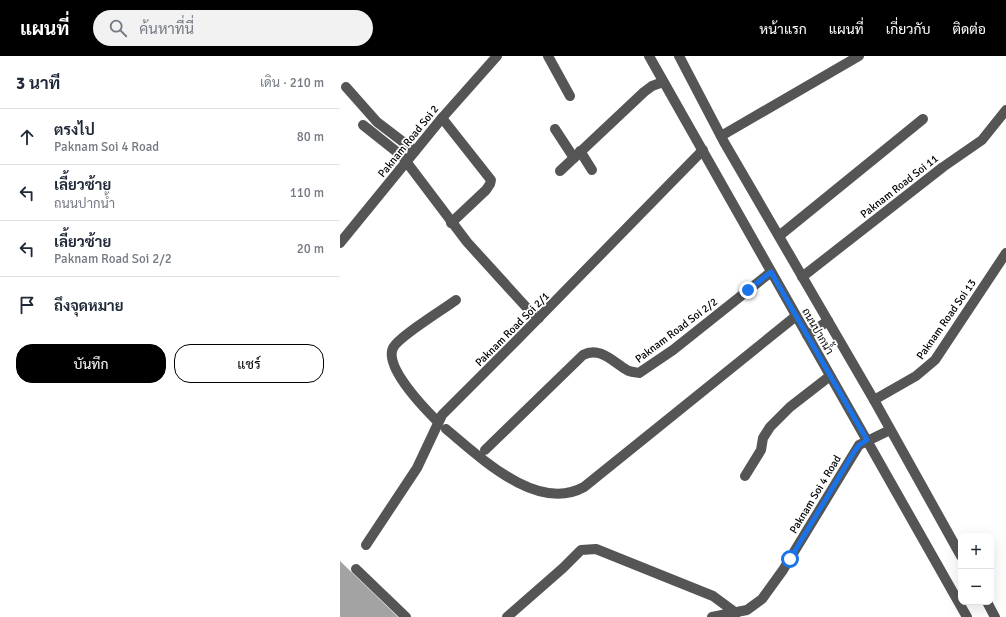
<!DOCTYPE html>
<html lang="th">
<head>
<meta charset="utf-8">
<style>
	:root { --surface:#fff; --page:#f2f2f3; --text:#1f2937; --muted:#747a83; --line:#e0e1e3; --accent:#000 }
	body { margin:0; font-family:Signika,Sarabun,sans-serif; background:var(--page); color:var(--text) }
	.controls { position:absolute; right:12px; bottom:12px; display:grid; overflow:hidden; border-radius:8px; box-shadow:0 4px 16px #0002 }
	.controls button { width:36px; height:36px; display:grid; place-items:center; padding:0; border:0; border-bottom:1px solid var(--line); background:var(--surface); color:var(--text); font:20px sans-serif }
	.stop { position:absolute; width:12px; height:12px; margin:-9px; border:3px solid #1a73e8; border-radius:50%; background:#fff }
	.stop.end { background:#1a73e8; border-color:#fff; box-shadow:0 1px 4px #0008 }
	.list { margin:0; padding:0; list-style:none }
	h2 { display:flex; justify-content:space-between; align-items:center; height:52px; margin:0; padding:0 16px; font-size:17px }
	h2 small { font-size:13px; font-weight:400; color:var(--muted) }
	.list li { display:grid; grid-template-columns:26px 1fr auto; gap:12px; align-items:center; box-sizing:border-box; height:56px; padding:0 16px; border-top:1px solid var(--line) }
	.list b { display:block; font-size:15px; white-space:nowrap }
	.list p { margin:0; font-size:13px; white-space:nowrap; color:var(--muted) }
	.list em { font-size:13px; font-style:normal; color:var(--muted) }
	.actions { display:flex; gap:8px; padding:12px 16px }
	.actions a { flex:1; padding:9px 0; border:1px solid var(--accent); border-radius:16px; text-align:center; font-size:14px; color:var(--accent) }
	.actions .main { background:var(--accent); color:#fff }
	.icon { flex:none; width:22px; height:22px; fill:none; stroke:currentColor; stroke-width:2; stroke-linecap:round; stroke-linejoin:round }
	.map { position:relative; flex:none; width:666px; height:561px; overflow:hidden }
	header { display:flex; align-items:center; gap:24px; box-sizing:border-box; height:56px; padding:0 20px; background:var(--accent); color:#fff }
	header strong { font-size:19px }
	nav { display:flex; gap:22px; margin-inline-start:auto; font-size:14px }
	.search { width:280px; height:36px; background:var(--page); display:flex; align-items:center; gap:10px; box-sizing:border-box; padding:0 14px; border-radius:22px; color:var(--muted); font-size:15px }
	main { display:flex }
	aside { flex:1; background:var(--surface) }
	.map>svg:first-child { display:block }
</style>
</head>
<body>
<header>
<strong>แผนที่</strong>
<div class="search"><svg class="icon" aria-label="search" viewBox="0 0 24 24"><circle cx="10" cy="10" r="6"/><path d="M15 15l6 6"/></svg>ค้นหาที่นี่</div>
<nav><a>หน้าแรก</a><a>แผนที่</a><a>เกี่ยวกับ</a><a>ติดต่อ</a></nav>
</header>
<main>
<aside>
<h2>3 นาที<small>เดิน · 210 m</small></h2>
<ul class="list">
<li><svg class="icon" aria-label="ahead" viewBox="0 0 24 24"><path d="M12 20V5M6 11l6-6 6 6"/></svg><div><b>ตรงไป</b><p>Paknam Soi 4 Road</p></div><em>80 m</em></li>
<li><svg class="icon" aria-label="left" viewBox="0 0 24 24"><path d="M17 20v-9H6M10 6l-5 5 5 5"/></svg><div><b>เลี้ยวซ้าย</b><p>ถนนปากน้ำ</p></div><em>110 m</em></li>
<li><svg class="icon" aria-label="left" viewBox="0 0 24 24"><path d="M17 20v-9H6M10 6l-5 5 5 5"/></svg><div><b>เลี้ยวซ้าย</b><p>Paknam Road Soi 2/2</p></div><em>20 m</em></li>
<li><svg class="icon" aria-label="arrive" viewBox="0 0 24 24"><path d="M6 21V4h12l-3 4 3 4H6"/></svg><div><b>ถึงจุดหมาย</b></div></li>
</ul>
<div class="actions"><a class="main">บันทึก</a><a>แชร์</a></div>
</aside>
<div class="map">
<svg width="666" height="561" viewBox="0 0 666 561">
	<rect width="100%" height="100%" fill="#fff"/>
	<!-- water -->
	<path fill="#a3a3a3" d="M0,505l58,56h-58z"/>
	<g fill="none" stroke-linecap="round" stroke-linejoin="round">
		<!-- minor -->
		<g stroke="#555" stroke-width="10">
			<path d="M208,0l22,40"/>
			<path d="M309,0l318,561"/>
			<path d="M339,0l45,86 150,258 87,156"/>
			<path d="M6,31l31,35 38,29"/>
			<path d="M102,62l49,62 -1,4 -4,6 -35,33"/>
			<path d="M23,69l39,31 65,86 60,66 12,10"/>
			<path d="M215,73l19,29"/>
			<path d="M381,80l138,-80"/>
			<path d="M240,95l12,19"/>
			<path d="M220,115l84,-79 8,-6 11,-4"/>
			<path d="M439,180l144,-117"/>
			<path d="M0,187l102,-125 55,-62"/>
			<path d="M462,221l141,-110 39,-27 24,-30"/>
			<path d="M467,279l21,-14"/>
			<path d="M534,344l42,-24 19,-16 71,-107"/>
			<path d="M97,365c-12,-12 -53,-54 -44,-73 5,-11 51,-39 63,-48"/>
			<path d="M106,373c34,28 91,84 138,58l212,-171"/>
			<path d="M145,394l98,-95c17,-9 30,7 44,15 3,2 8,2 12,3l34,-23 98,-78"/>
			<path d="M405,420l16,-26 2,-12 7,-11 20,-20 40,-31"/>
			<path d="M26,489l51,-77 25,-53 76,-76 185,-189"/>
			<path d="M16,513l50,48"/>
			<path d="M647,546l8,15"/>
			<path d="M167,561l56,-49 18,-18 15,-1 117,47 23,17 -2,4"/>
			<path d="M372,561l35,-7 15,-11 21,-29 76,-125 31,-15"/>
		</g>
	</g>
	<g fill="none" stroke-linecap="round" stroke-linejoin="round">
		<!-- route -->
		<path stroke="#1a73e8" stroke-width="5" d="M408,234l23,-18 96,168 -8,5 -5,7 -64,107"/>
	</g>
	<g text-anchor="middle" stroke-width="3.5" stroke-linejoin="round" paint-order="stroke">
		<!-- street labels -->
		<g font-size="11" fill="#000" stroke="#fff">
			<text transform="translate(68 85) rotate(-51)" y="4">Paknam Road Soi 2</text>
			<text transform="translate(559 130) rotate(-38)" y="4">Paknam Road Soi 11</text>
			<text transform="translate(606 263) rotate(-55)" y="4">Paknam Road Soi 13</text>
			<text transform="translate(172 273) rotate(-45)" y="4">Paknam Road Soi 2/1</text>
			<text transform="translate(336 274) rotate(-37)" y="4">Paknam Road Soi 2/2</text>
			<text transform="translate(478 275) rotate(60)" y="4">ถนนปากน้ำ</text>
			<text transform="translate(475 438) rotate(-59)" y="4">Paknam Soi 4 Road</text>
		</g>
	</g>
</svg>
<div class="controls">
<button>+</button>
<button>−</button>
</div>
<div class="stop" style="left:450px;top:503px"></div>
<div class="stop end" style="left:408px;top:234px"></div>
</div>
</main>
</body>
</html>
